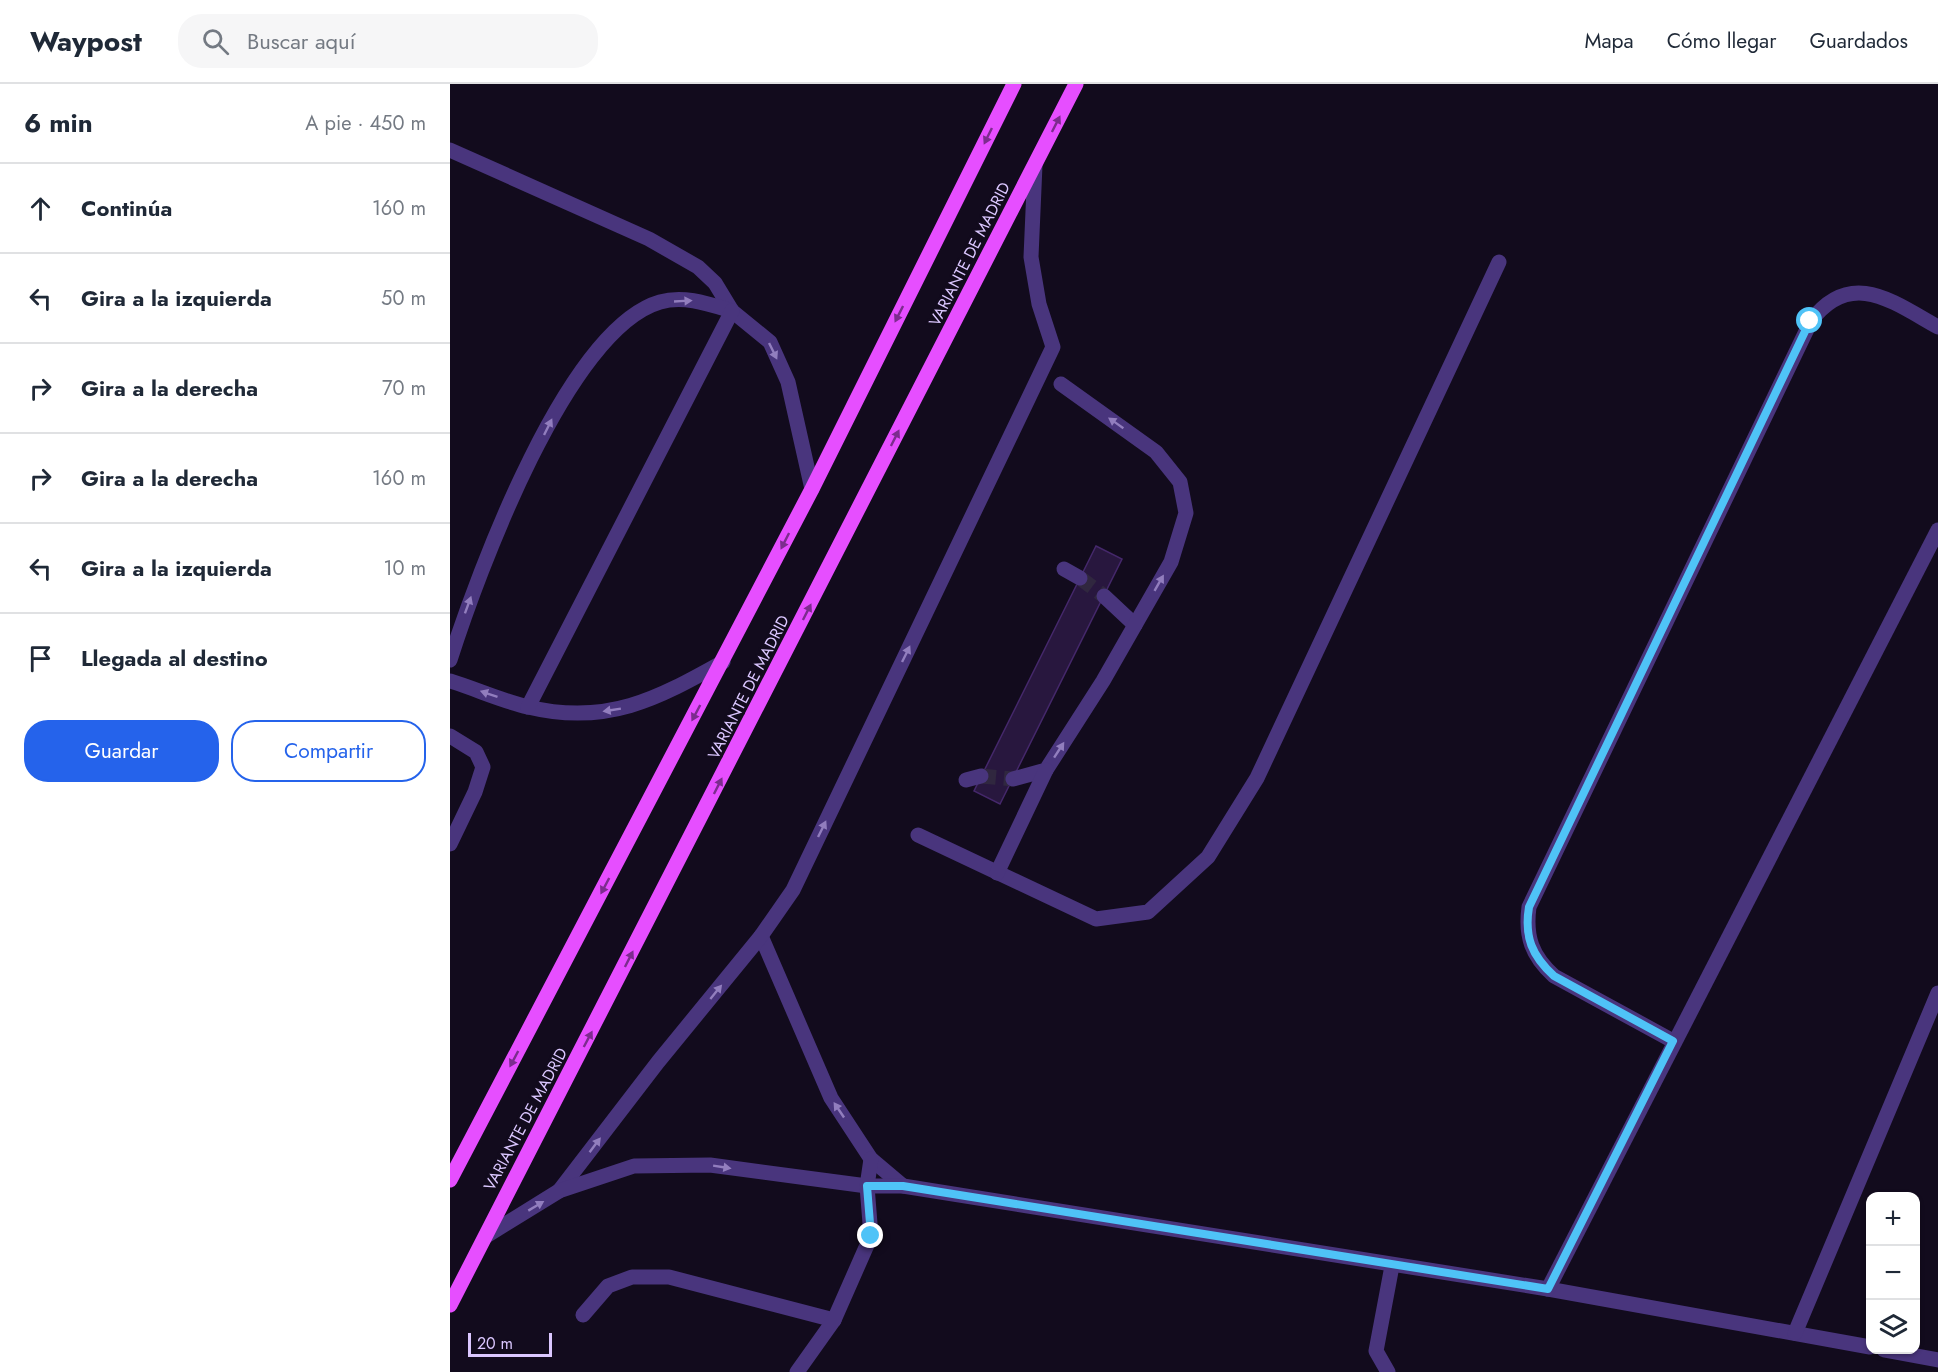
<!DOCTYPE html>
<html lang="es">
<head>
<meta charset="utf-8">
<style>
	:root { --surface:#fff; --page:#f6f6f7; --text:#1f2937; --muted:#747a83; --line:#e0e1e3; --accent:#2563eb }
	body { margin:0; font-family:Jost,sans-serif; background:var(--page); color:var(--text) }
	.controls { position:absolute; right:18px; bottom:18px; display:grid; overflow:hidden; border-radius:12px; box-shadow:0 2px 4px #0004 }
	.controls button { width:54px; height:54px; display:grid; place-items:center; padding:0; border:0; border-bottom:2px solid var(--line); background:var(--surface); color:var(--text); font:30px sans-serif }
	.scale { position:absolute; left:18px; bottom:15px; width:84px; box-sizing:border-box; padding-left:6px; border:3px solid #dbc7ff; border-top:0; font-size:16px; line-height:21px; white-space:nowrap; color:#dbc7ff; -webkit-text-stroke:4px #120b1d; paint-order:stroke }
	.stop { position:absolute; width:18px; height:18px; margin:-14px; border:4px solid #4fc3f7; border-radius:50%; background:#fff }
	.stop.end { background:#4fc3f7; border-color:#fff; box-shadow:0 2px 6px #0008 }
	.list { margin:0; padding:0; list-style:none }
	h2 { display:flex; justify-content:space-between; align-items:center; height:78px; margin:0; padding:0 24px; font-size:26px }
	h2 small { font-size:20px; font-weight:400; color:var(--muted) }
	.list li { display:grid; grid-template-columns:39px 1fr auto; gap:18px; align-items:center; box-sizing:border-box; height:90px; padding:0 24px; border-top:2px solid var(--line) }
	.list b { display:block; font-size:22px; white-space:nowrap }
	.list em { font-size:20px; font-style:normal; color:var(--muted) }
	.actions { display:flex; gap:12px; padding:18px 24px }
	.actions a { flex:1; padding:14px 0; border:2px solid var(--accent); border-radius:24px; text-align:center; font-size:21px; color:var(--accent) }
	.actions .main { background:var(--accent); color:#fff }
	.icon { flex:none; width:33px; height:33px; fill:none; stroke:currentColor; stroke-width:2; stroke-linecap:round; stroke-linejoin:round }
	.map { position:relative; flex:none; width:1488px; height:1288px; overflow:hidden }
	header { display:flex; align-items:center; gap:36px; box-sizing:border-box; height:84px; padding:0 30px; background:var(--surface); border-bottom:2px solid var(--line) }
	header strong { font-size:28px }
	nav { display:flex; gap:33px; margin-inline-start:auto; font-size:21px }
	.search { width:420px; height:54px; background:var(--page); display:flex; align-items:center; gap:15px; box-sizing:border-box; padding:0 21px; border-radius:24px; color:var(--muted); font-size:22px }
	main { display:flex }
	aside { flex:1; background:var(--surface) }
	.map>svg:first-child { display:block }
</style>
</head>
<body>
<header>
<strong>Waypost</strong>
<div class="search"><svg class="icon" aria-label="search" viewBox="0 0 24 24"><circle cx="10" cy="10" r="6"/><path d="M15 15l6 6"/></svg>Buscar aquí</div>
<nav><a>Mapa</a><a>Cómo llegar</a><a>Guardados</a></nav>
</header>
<main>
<aside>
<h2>6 min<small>A pie · 450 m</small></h2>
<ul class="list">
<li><svg class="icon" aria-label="ahead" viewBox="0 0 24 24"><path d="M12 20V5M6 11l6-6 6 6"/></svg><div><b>Continúa</b></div><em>160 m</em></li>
<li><svg class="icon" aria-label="left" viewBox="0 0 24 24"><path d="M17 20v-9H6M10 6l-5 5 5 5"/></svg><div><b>Gira a la izquierda</b></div><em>50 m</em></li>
<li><svg class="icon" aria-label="right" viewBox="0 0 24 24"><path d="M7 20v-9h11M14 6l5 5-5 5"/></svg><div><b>Gira a la derecha</b></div><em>70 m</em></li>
<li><svg class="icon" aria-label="right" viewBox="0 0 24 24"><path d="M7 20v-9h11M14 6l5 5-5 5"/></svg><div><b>Gira a la derecha</b></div><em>160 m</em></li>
<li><svg class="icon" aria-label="left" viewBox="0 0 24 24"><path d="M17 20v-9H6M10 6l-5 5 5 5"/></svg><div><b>Gira a la izquierda</b></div><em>10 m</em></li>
<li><svg class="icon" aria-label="arrive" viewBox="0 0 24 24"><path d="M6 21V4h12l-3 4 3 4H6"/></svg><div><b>Llegada al destino</b></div></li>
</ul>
<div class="actions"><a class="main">Guardar</a><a>Compartir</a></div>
</aside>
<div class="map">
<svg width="1488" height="1288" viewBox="0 0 1488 1288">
	<rect width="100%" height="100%" fill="#120b1d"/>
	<!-- building -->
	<path fill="#28173e" stroke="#45286b" stroke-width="1.5" d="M646,462l26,13 -122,245 -26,-13z"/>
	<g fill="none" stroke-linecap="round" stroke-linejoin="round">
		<!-- minor-tunnel -->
		<g stroke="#30273f" stroke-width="15" stroke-dasharray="15 8" stroke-linecap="butt">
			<path d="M630,494l24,18"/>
			<path d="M531,692l32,3"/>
		</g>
		<!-- minor -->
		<g stroke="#49357d" stroke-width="15">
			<path d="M0,66l199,89 49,28 17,16 17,28 38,31 18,40 24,107"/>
			<path d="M614,485l16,9"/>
			<path d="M654,512l31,29"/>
			<path d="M0,576c28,-87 117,-331 210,-358 24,-7 49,2 72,9"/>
			<path d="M0,597c26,8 52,20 78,26 79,19 129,-8 195,-45"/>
			<path d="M78,623l204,-396"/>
			<path d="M0,652l26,16 7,15 -8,25 -25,52"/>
			<path d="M563,695l33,-9 57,-89 68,-119 15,-49 -6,-31 -24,-30 -95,-68"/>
			<path d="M516,696l15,-4"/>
			<path d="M468,751l178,84 52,-7 60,-55 49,-79 242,-516"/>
			<path d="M547,789l49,-103"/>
			<path d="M311,852l70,162 40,61 32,27"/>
			<path d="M1223,957l-119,-65c-22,-20 -29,-39 -25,-69l282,-586c40,-53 82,-19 127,6"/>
			<path d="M109,1107l99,-129 103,-126 32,-46 260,-543 -14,-43 -8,-47 4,-92"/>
			<path d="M36,1152l73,-45 75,-25 76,-1 157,21h36l645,103 322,58"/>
			<path d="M1098,1205l390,-759"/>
			<path d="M133,1231l25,-29 24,-9h37l165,43"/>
			<path d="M1345,1249l143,-340"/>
			<path d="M1434,1266l54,10"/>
			<path d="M347,1288l37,-52 37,-84 -4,-50 4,-27"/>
			<path d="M938,1288l-12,-21 16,-85"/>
		</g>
		<!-- major -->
		<g stroke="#e64eff" stroke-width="15">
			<path d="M0,1096l362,-691 202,-405"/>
			<path d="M0,1221l626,-1221"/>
		</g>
	</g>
	<!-- one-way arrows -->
	<defs><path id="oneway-solid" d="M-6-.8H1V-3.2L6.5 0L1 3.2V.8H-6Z" transform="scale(1.5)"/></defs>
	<g fill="#7c2c8e">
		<use href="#oneway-solid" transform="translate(606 40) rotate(-63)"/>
		<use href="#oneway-solid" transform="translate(538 52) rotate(116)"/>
		<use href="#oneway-solid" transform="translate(449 230) rotate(117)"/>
		<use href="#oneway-solid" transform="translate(445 354) rotate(-63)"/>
		<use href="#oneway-solid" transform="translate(335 457) rotate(117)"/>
		<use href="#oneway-solid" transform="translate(357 528) rotate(-63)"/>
		<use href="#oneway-solid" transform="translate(246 629) rotate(118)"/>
		<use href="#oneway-solid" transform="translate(268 702) rotate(-63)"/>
		<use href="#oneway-solid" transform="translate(155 802) rotate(118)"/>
		<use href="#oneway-solid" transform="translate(179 875) rotate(-63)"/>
		<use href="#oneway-solid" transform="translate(138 955) rotate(-62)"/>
		<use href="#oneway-solid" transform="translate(64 975) rotate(118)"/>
	</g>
	<g fill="#927ebe">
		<use href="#oneway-solid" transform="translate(233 217) rotate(-3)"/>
		<use href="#oneway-solid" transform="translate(323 267) rotate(64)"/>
		<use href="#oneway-solid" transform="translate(666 339) rotate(-145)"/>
		<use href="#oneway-solid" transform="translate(98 343) rotate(-64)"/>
		<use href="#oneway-solid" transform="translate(709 499) rotate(-60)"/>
		<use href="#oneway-solid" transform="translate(18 521) rotate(-70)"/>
		<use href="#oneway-solid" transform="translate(456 570) rotate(-64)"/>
		<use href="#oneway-solid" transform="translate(39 610) rotate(-161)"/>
		<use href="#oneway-solid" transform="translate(162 626) rotate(171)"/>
		<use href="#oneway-solid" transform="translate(609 666) rotate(-57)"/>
		<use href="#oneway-solid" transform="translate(372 745) rotate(-64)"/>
		<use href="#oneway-solid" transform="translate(266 908) rotate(-51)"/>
		<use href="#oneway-solid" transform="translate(389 1026) rotate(-124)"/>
		<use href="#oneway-solid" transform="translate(145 1061) rotate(-53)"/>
		<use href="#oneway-solid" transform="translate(272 1083) rotate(9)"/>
		<use href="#oneway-solid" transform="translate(86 1122) rotate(-31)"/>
	</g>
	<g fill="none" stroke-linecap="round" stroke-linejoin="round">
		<!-- route -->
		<path stroke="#4fc3f7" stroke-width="8" d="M421,1152l-4,-50h36l645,103 125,-248 -119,-65c-22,-20 -30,-39 -25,-69l281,-586"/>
	</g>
	<g text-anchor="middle" stroke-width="5" stroke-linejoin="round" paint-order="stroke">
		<!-- street labels -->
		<g font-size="16" fill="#dbc7ff" stroke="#120b1d">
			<text transform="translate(519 170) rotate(-63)" y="6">VARIANTE DE MADRID</text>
			<text transform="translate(298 603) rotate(-63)" y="6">VARIANTE DE MADRID</text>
			<text transform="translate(75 1035) rotate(-62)" y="6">VARIANTE DE MADRID</text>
		</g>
	</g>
</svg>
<div class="controls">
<button>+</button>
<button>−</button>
<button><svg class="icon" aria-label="layers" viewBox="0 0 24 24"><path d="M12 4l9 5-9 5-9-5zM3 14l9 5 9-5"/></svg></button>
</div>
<div class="scale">20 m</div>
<div class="stop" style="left:1360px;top:237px"></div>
<div class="stop end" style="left:421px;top:1152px"></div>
</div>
</main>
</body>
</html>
